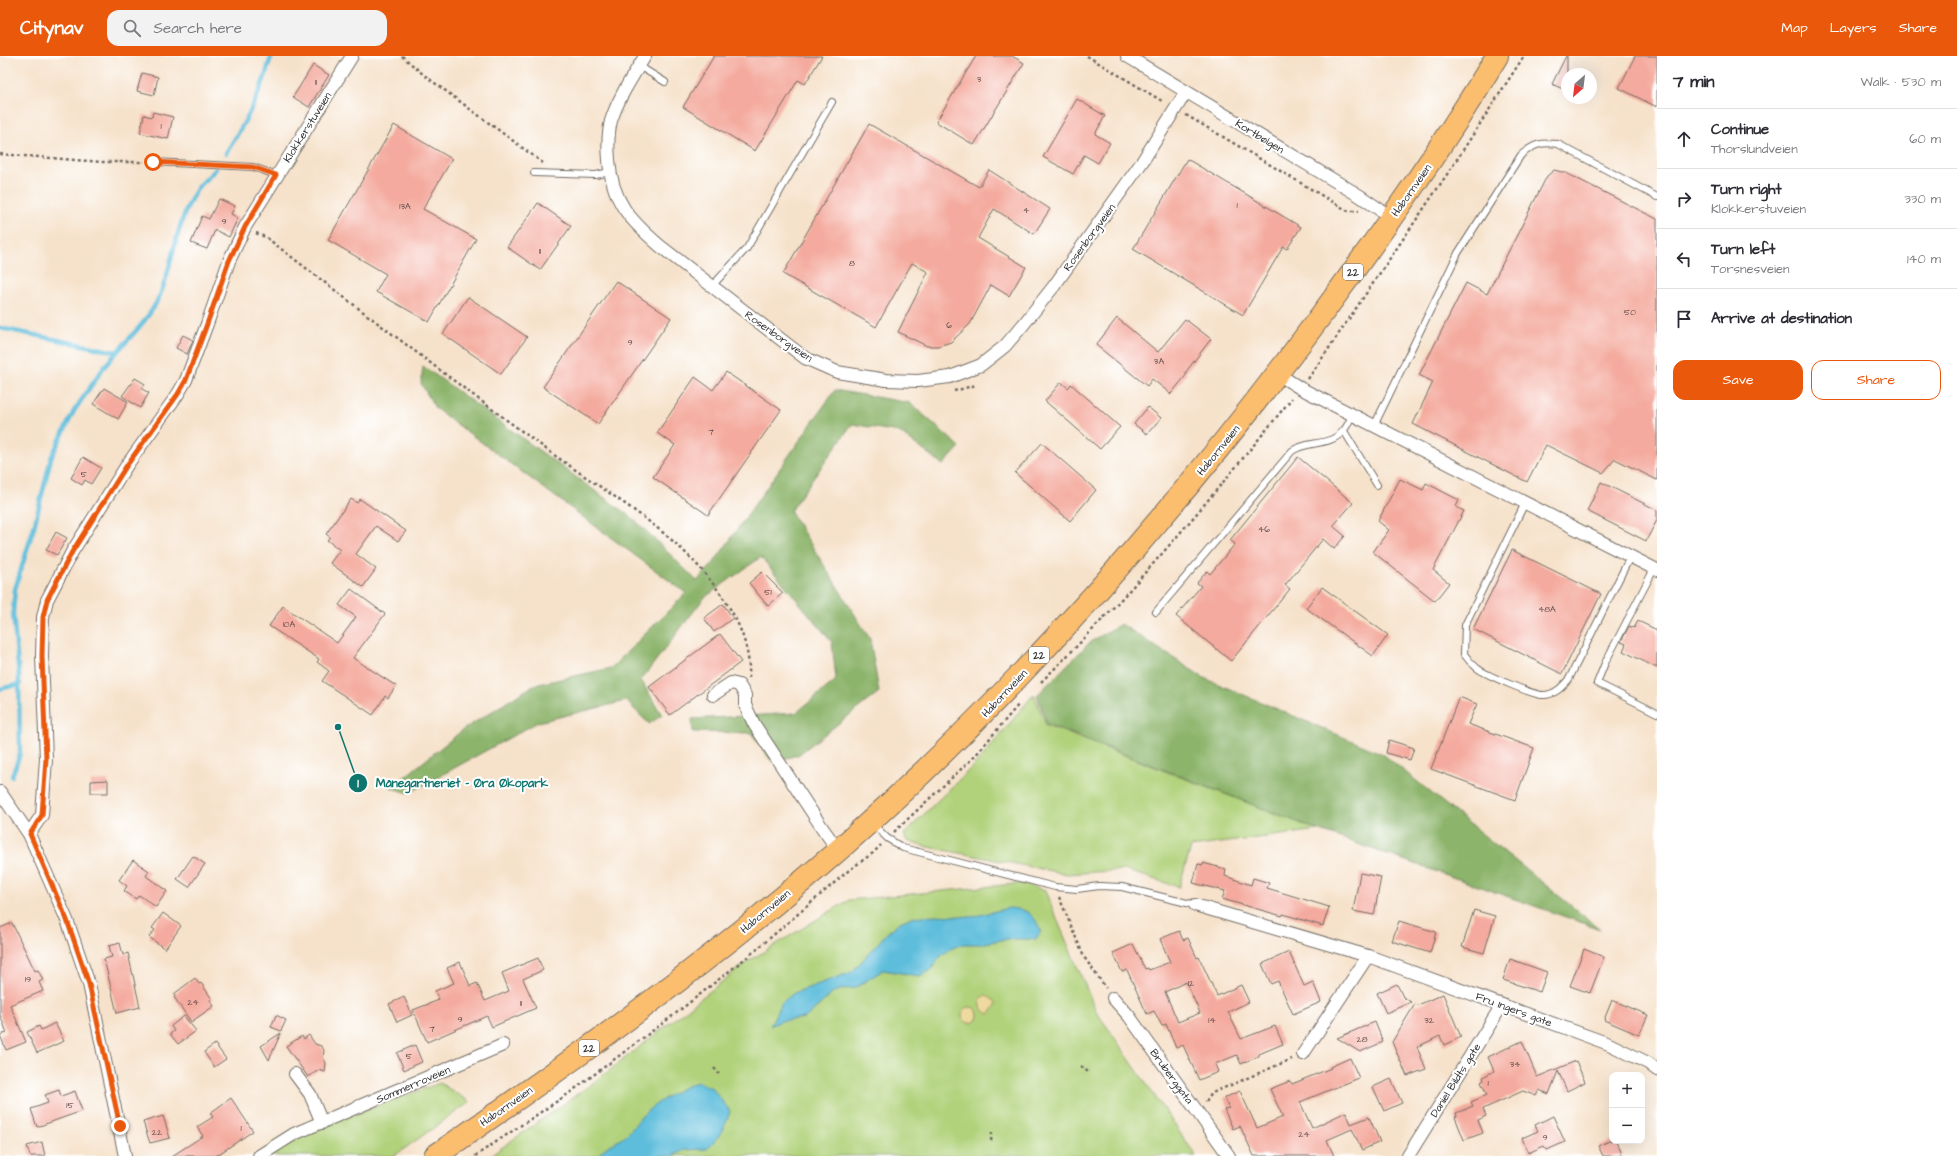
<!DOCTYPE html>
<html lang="en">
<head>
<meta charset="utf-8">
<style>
	:root { --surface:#fff; --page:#f2f2f3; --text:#2b2b33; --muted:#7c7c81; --line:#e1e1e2; --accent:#ea580c }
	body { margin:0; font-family:"Architects Daughter",sans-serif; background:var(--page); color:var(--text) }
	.controls { position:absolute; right:12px; bottom:12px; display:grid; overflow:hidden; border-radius:8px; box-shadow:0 4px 16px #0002 }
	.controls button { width:36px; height:36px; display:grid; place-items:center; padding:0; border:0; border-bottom:1px solid var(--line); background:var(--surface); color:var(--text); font:20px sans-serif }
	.compass { position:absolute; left:1561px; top:12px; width:36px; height:36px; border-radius:50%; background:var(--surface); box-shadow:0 4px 16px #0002; rotate:208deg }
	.stop { position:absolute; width:12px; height:12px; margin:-9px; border:3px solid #ea580c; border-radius:50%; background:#fff }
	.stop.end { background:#ea580c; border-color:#fff; box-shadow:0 1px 4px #0008 }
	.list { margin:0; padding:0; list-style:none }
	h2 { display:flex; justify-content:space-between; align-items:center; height:52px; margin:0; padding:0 16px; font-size:17px }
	h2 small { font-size:13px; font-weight:400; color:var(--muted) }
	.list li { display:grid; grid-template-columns:26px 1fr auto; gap:12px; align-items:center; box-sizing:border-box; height:60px; padding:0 16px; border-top:1px solid var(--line) }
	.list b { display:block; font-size:15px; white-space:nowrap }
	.list p { margin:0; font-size:13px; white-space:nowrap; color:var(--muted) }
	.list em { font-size:13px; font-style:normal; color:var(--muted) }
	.actions { display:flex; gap:8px; padding:12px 16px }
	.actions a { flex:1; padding:9px 0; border:1px solid var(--accent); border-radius:12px; text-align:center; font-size:14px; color:var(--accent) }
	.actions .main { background:var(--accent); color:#fff }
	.icon { flex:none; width:22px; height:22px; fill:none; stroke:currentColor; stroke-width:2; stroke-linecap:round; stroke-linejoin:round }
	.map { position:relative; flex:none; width:1657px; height:1100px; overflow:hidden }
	header { display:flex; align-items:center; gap:24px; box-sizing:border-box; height:56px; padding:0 20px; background:var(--accent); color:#fff }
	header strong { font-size:19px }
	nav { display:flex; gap:22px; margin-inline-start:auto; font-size:14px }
	.search { width:280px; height:36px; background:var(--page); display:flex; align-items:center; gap:10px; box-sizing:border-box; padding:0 14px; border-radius:12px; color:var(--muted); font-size:15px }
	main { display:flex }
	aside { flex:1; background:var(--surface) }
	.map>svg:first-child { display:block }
</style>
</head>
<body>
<header>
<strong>Citynav</strong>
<div class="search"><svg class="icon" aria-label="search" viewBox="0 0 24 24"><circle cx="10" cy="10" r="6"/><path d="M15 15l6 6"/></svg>Search here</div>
<nav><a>Map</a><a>Layers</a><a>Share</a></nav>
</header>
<main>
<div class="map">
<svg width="1657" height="1100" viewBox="0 0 1657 1100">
	<rect width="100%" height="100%" fill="#fff"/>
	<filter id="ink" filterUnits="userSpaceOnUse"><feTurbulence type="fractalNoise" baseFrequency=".025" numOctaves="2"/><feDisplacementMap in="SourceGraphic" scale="8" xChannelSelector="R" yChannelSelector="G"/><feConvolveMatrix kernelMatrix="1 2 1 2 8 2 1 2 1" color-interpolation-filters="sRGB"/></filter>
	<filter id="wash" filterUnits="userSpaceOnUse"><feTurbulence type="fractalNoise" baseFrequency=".012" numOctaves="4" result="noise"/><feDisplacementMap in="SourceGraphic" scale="16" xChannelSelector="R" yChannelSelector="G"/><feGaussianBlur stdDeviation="0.9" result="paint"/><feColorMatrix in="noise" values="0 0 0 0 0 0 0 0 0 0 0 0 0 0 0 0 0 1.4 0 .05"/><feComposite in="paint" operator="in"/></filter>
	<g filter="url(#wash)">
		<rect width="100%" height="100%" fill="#f6e2cb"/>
		<!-- green -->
		<g fill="#b1d27a" stroke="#6e7e52">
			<path d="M1034,638l12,31 272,105 -127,17 -12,40 -55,-17 -57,4 -149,-29 -12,-5 -2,-6 77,-76z"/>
			<path d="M1024,827l21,8 51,120 100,145h-706l107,-76 150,-118 102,-62z"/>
			<path d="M440,1027l30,19 -76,54h-124l38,-25z"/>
		</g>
		<!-- forest -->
		<g fill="#8cb46a" stroke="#5c704a">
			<path d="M423,310l212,154 62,61 16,-17 122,-174 75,13 50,44 -17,18 -44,-33 -47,-8 -62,87 80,128 9,53 -81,63 -26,7 -21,-29 -58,-1 -1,-13 104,-6 40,-33 -4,-38 -71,-85 -57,41 -63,82 21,35 -13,9 -23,-23 -88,21 -129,71 -18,-5 73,-59 70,-44 77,-17 75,-75 -251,-185 -14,-25z"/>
			<path d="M1121,568l83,54 179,76 217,175 -282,-99 -271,-106 -10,-29 53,-53z"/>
		</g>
		<!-- sand -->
		<g fill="#eeda9e" stroke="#8c8264">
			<path d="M986,939l10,7v3l-6,9c-7,-2 -10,-8 -10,-15z"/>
			<circle cx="970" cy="959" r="8"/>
		</g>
		<!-- water -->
		<g fill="#5dbddb" stroke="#447483">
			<path d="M1008,852c20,1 25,5 33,23l-5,8h-30l-26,5h-17l-13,5 -9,7 -11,15 -11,5 -36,-6 -28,18 -13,1 -9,4 -28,25 -24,3 -11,5 11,-23 13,-10 58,-21 35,-39 13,-11 12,-5 23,-2 37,2z"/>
			<path d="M698,1026l14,6 18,23c-4,15 -11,27 -23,38l-22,1 -13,6h-74c7,-12 19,-12 29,-22 7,-6 11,-15 18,-21 11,-10 39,-28 53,-31z"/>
		</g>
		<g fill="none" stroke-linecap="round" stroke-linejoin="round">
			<!-- stream -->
			<g stroke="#5dbddb" stroke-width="4.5">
				<path d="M226,97c15,-23 27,-45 37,-71 4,-8 4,-17 9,-26"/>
				<path d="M0,272l116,24"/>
				<path d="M104,311c18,-23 44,-44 56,-72 14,-34 16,-74 37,-106 5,-7 13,-14 19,-20"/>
				<path d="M0,633l20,-5"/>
				<path d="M12,720l8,-22 -1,-79 -6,-61 2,-25 19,-62 17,-69 23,-47 28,-41"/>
			</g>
		</g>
		<g id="blocks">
			<!-- building -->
			<g fill="#f4aa9e" fill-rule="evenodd">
				<path d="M714,0h108l-17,28 -7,-4 -43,71 -72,-44z"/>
				<path d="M976,0h36l12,7 -50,82 -38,-23z"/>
				<path d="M1566,0h1v35l-15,-7z"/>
				<path d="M1635,0h22v51l-38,-19z"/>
				<path d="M313,9l16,10 -20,32 -16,-10z"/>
				<path d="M142,17l16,4 -4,18 -17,-4z"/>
				<path d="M1077,43l28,17 -10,18 15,9 -12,20 -14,-8 -11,19 -30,-17z"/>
				<path d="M153,56l20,5 -5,22 -28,-6 4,-18 8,2z"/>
				<path d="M869,68l110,63 10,-17 61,39 -16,25 -40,-25 -16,29 48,29 -17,29 -18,-11 -21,39 -19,18 -13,4h-11l-29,-14 30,-60 -16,-9 -36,64 -93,-53z"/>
				<path d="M394,69l58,34 -29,50 53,30 -47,83 -53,-30 10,-18 -58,-34z"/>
				<path d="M1187,103l114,68 -14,22 -4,-2 -40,68 -110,-66z"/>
				<path d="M1554,114l12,3 91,46v261l-42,-21 -12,14 -57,-28 -19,37 -114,-58 20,-42 -14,-7 47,-92 21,11 60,-118z"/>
				<path d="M219,143l16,7 -4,8 7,4 -9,19 -14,-7 -8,19 -16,-6 11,-27 7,3z"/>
				<path d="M538,147l33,23 -31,44 -33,-23z"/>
				<path d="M616,225l55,37 -73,106 -55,-37z"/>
				<path d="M468,241l59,40 -26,37 -58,-40z"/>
				<path d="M1117,262l41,34 27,-33 26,20 -26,34 2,1 -16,20 -19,-15 -5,7 -51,-41z"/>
				<path d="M183,279l10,5 -6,14 -11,-6z"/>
				<path d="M726,316l55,38 -73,105 -55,-38 22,-32 -18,-12 38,-56 18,13z"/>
				<path d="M135,322l10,6 -3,5 7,4 -9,15 -18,-12z"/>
				<path d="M1061,326l7,6 3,-4 49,43 -20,22 -55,-48z"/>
				<path d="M104,332l24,14 -10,17 -25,-15z"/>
				<path d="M1148,351l13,11 -14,16 -13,-10z"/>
				<path d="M1042,387l54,47 -26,31 -55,-48z"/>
				<path d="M83,401l18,11 -10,16 -6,-4 -3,5 -11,-7z"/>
				<path d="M1298,401l55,46 -20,23 12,10 -11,13 -11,-10 -38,46 5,4 -59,72 -55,-45 25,-30 -4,-3 10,-12 3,3 25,-30 -5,-4z"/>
				<path d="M1400,423l23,11 3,-7 33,17 -3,7 8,4 -31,59 16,13 -14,18 -62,-49 16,-22 -11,-9z"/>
				<path d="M1601,426l56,28v10l-11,21 -59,-30z"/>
				<path d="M351,443l6,4 3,-4 46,32 -8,10 -22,-15 -20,28 20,15 -13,18 -33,-24 10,-13 -13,-10 3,-3 -4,-3z"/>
				<path d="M56,476l11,6 -10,17 -11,-5z"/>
				<path d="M1512,494l89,44 -39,80 -89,-45z"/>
				<path d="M762,516l21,21 -15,13 -19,-23z"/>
				<path d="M1322,531l66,48 -15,21 -67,-48z"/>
				<path d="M351,533l34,25 -32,44 43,28 -8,12 -3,-2 -12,19 -51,-34 7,-10 -12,-9 2,-3 -50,-33 14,-20 54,37 19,-26 -17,-12z"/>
				<path d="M723,548l10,14 -19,14 -10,-14z"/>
				<path d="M1638,565l19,9v38l-34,-17 3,-7 -5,-2 8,-16 5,2z"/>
				<path d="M720,578l21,28 -71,53 -21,-28z"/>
				<path d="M1459,641l18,7 -9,20 66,24 -19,52 -84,-31z"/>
				<path d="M1389,684l25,8 -4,12 -24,-7z"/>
				<path d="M108,724v13h-17v-12z"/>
				<path d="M193,800l12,8 -16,23 -12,-8z"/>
				<path d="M133,804l16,11 -3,5 21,15 -11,16 -17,-12 -3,4 -12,-8 3,-5 -8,-6z"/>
				<path d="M1203,807l23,6 -1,7 26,9 2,-7 10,3 6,2 -2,5 62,19 -6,19 -40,-12 -1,2 -60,-17 3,-8 -32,-8 5,-19 5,1z"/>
				<path d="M1360,817l21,4 -7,38 -21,-4z"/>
				<path d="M1474,854l21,6 -11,37 -22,-6z"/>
				<path d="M163,857l18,13 -16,23 -16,-12 6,-7 -3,-2z"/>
				<path d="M1399,865l37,11 -6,21 -38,-12z"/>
				<path d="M12,867l23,48 3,-1 5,10 -4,2 4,9 -33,14 16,37 -20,8 -6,-15 7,-2 -7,-18v-87z"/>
				<path d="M1179,875l4,9 5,-2 9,20 2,-1 18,39 24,-11 8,17 -21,10 13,27 34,-13 8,18 -24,10v2l-18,8 -4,-9 -22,9 3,8 -19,8 -16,-35 -7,3 -10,-24 -4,2 -8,-15 -7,3 -20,-44 -5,2 -9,-19 20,-9 12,25 3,-1 1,2 21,-8 -10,-23zM1186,926l14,31 -22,9 -13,-30z"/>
				<path d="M120,887l3,12 5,-2 12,54 -23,6 -13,-54 8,-2 -3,-11z"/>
				<path d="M1584,893l20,8 -14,36 -20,-7z"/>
				<path d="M1289,896l15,34 9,-4 8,20 -28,12 -15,-33 -7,3 -9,-20z"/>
				<path d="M538,902l5,12 -20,9 13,29 -44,19 -5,-11 -60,26 -14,-32 26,-10 -4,-9 19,-8 -7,-15 13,-6 10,24 7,-3 8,18 24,-10 -7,-18z"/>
				<path d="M1510,903l37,13 -7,20 -37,-12z"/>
				<path d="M195,922l4,6 2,-1 11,16 -2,1 4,6 -23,16 -17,-25 1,-1 -1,-2z"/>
				<path d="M1397,928l6,13 8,5 -25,11 -9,-20z"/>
				<path d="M1443,938l18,43 -17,8 -4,-9 -23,11 9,22 -19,7 -15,-34 23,-38 3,1z"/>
				<path d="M404,941l8,18 -15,7 -8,-18z"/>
				<path d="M1612,944l36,15 -9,20 -35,-15z"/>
				<path d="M276,959l10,5 -5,11 -10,-4z"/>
				<path d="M184,960l12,15 -18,13 -8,-10 4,-3 -3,-5z"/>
				<path d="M1375,966l8,20 -23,10 -23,-14z"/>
				<path d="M55,967l9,18 -27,12 -10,-21 12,-6 2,4z"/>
				<path d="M281,977l-12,27 -8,-14z"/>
				<path d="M309,979l6,9 6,2 3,4 -1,7 3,6 -1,9 -6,-2 -11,7 -22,-31 16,-10 2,3z"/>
				<path d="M1522,985l15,36 39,-16 9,21 -18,9 -9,-20 -9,23 -10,-4 -3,6 -13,-5 -40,18 3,7 -8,4 5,13 -19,7 -9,-23 2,-1 -1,-3 17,-7 -2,-4 16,-7 -6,-13 3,-2 -1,-3 11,-6 -6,-14z"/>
				<path d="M215,988l11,15 -12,8 -10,-15z"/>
				<path d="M415,989l7,17 -18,8 -7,-17z"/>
				<path d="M1350,1002l9,20 -59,24 12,26 34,-16 5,12 18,-7 11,25 -18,8 -10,-21 -25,11 7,16h-80l-14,-30 -7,3 -9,-20 5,-1 -5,-10 16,-7 17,37 26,-11 -13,-28 20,-8 2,3 39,-16 -1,-1z"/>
				<path d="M1391,1023l11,24 -18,8 -11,-24z"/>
				<path d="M59,1034l2,6 14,-5 7,20 -45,16 -6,-18 17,-6 -3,-8z"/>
				<path d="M231,1042l22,33 -37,25h-44l31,-20 -6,-9 16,-10 -3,-4z"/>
				<path d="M163,1060l7,22 -20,5 -7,-21z"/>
				<path d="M1553,1060l12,26 -18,8 -3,-4 -16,7 -6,-15 16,-7 -3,-6z"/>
				<path d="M1612,1084l4,1 7,15h-20l-5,-10z"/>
				<path d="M42,1086l3,14h-15l-3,-10z"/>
			</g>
		</g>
	</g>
	<g filter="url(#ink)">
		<use href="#blocks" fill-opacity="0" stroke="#726b63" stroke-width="1"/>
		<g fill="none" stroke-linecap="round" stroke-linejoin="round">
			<!-- lane casing -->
			<g stroke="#726b63" stroke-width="8">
				<g id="lane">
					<path d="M639,10l26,16"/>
					<path d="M153,106l100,5 23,8"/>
					<path d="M534,117l62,2 14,-3"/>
					<path d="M712,230l35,-38 85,-146"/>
					<path d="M1374,370l84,-173 63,-98c13,-11 20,-13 37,-11l99,53"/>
					<path d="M1344,375l33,54"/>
					<path d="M1525,447l-60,122 -1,29c4,6 8,10 13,14 9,7 56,27 66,27 12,0 19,-8 26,-16l61,-122"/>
					<path d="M1654,513l-49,94 -8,20 60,30"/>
					<path d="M1156,556l136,-161c15,-11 38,-4 51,-20 4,-4 7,-11 9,-16"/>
					<path d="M873,768l14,14 16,10 152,39 22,2 22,-3 23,1 73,18"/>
				</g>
			</g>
			<!-- street casing -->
			<g stroke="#726b63" stroke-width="14">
				<g id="street">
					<path d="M645,0c-12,20 -27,42 -34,65 -3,12 -3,27 -2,39 3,42 21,60 51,86l145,112 32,14 49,8 32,1 32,-4 31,-12 24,-19 18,-21 31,-39 88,-124 44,-70"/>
					<path d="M1127,0l233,140 32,22"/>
					<path d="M1278,318l22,14 357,182"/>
					<path d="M713,639l18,-12 8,2 6,10v10l9,19 69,105 15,21"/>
					<path d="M0,736l29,42 38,86 22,64 36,172"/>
					<path d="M29,778l13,-19 4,-56 -4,-103 1,-39 4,-17 25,-48 55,-87 51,-71 8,-14 21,-56 22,-63 16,-34 107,-171"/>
					<path d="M1195,849l173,51 241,88 39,19 9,7"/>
					<path d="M1113,942l16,18 100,140"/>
					<path d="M1303,998l65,-98"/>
					<path d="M295,1018l15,20 12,29"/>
					<path d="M259,1100l35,-22 209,-89"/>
					<path d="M1408,1100l94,-151"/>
				</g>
			</g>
			<!-- highway casing -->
			<g stroke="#726b63" stroke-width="24">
				<path id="highway" d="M435,1100c141,-97 279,-197 407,-309 182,-162 342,-345 486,-541 59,-81 117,-163 169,-250"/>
			</g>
			<!-- path -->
			<g stroke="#726b63" stroke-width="2.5" stroke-dasharray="3 3" stroke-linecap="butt">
				<path d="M402,0l22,19 119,88"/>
				<path d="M1087,0l75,45"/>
				<path d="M1186,59l162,96h11"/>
				<path d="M0,98l101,8h43"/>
				<path d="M256,177l11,5c92,71 185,142 279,211 54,40 117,74 160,126 25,30 45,64 43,103"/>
				<path d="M1308,323l144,-212 72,-111"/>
				<path d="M954,335l22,-6"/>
				<path d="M1041,626c90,-88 172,-186 251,-284"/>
				<path d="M894,776l80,-75 45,-53"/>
				<path d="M1059,841l25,60 22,31"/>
				<path d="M1081,1010l7,6"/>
				<path d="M714,1012l5,6"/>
				<path d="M1206,1046l6,-9 80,-34"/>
				<path d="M991,1085l1,-8"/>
				<path d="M475,1100l93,-62 107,-80 81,-64 92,-79 25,-18 8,-8"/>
			</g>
			<!-- lane -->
			<use href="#lane" stroke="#fff" stroke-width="6"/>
			<!-- street -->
			<use href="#street" stroke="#fff" stroke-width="12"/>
			<!-- highway -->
			<use href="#highway" stroke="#fbbd6e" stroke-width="22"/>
		</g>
	</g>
	<g fill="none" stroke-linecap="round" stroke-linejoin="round" filter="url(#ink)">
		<!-- route -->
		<path stroke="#ea580c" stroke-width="5" d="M120,1070l-31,-142 -22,-64 -37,-86 12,-19 4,-56 -4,-103 1,-39 4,-17 25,-48 55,-87 51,-71 8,-14 21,-56 22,-63 16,-34 31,-52 -23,-8 -100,-5"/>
	</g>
	<g text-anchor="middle" stroke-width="4" stroke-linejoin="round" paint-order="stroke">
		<!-- number labels -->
		<g font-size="9" fill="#5d4b48">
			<text x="979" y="26">3</text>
			<text x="316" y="29">11</text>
			<text x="161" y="73">1</text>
			<text x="1237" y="152">1</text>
			<text x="405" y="153">13A</text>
			<text x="1026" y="157">4</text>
			<text x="224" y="168">9</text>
			<text x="540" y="198">11</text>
			<text x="852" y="210">8</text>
			<text x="1630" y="259">50</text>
			<text x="949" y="272">6</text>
			<text x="630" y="289">9</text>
			<text x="1159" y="308">3A</text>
			<text x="711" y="379">7</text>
			<text x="84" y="421">5</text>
			<text x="1264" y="476">46</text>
			<text x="768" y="539">51</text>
			<text x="1547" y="556">48A</text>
			<text x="289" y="571">10A</text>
			<text x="28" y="926">19</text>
			<text x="1191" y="930">12</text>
			<text x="193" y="949">24</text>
			<text x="521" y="950">11</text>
			<text x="460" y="966">9</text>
			<text x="1212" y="967">14</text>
			<text x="1429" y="967">32</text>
			<text x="432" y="976">7</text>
			<text x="1362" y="986">28</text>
			<text x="409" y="1003">5</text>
			<text x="1515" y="1011">34</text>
			<text x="1488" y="1030">1</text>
			<text x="70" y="1052">15</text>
			<text x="241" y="1075">1</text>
			<text x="157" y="1079">22</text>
			<text x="1304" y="1081">24</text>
			<text x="1545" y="1084">9</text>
		</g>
		<!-- shield labels -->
		<g fill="#fff" stroke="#6b6b6b" stroke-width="1">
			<rect x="1343" y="208" width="20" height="16" rx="3"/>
			<rect x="1029" y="591" width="20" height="16" rx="3"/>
			<rect x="579" y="984" width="20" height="16" rx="3"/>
		</g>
		<g font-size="10" font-weight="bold" fill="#2b2b2b">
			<text x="1353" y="220">22</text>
			<text x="1039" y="603">22</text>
			<text x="589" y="996">22</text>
		</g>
		<!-- street labels -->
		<g font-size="11" fill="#2b2b2b" stroke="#fff">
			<text transform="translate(307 71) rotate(-58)" y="4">Klokkerstuveien</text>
			<text transform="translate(1260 80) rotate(31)" y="4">Kortbølgen</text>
			<text transform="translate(1411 134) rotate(-55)" y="4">Habornveien</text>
			<text transform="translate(1089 181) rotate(-54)" y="4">Rosenborgveien</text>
			<text transform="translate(779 280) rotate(35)" y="4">Rosenborgveien</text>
			<text transform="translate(1218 394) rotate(-51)" y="4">Habornveien</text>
			<text transform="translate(1004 637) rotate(-47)" y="4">Habornveien</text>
			<text transform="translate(765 855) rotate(-40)" y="4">Habornveien</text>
			<text transform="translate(1514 953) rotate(20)" y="4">Fru Ingers gate</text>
			<text transform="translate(1172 1020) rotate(54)" y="4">Bruberggata</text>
			<text transform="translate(1455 1024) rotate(-58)" y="4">Daniel Bildts gate</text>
			<text transform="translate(413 1028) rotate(-23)" y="4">Sommerroveien</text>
			<text transform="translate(506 1050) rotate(-35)" y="4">Habornveien</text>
		</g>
	</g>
	<!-- callouts -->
	<path fill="none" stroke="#0f766e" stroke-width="1.5" d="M338 671L358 727"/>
	<g fill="#0f766e" stroke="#fff" stroke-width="1.5">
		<circle cx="338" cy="671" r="4"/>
		<circle cx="358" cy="727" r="10"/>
	</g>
	<g font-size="12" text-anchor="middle" font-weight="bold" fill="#fff">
		<text x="358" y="731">1</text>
	</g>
	<g font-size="12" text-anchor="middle" font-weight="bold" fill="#0f766e" stroke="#fff" stroke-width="4" stroke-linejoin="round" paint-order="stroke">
		<text x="462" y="731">Månegartneriet - Øra Økopark</text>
	</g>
</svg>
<div class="controls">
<button>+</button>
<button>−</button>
</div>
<svg class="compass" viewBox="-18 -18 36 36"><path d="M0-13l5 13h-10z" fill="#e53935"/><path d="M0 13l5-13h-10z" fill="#7c7c81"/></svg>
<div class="stop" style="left:153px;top:106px"></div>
<div class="stop end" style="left:120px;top:1070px"></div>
</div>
<aside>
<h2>7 min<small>Walk · 530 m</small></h2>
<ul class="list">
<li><svg class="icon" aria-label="ahead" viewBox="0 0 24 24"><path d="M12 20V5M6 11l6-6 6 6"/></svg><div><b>Continue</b><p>Thorslundveien</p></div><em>60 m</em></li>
<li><svg class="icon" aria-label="right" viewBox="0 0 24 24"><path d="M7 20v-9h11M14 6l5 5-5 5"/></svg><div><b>Turn right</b><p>Klokkerstuveien</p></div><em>330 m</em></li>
<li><svg class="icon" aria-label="left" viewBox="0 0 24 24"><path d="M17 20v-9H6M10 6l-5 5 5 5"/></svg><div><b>Turn left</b><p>Torsnesveien</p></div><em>140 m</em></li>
<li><svg class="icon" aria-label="arrive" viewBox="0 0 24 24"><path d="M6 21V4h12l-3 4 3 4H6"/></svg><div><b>Arrive at destination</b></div></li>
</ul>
<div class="actions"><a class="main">Save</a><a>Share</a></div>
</aside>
</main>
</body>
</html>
